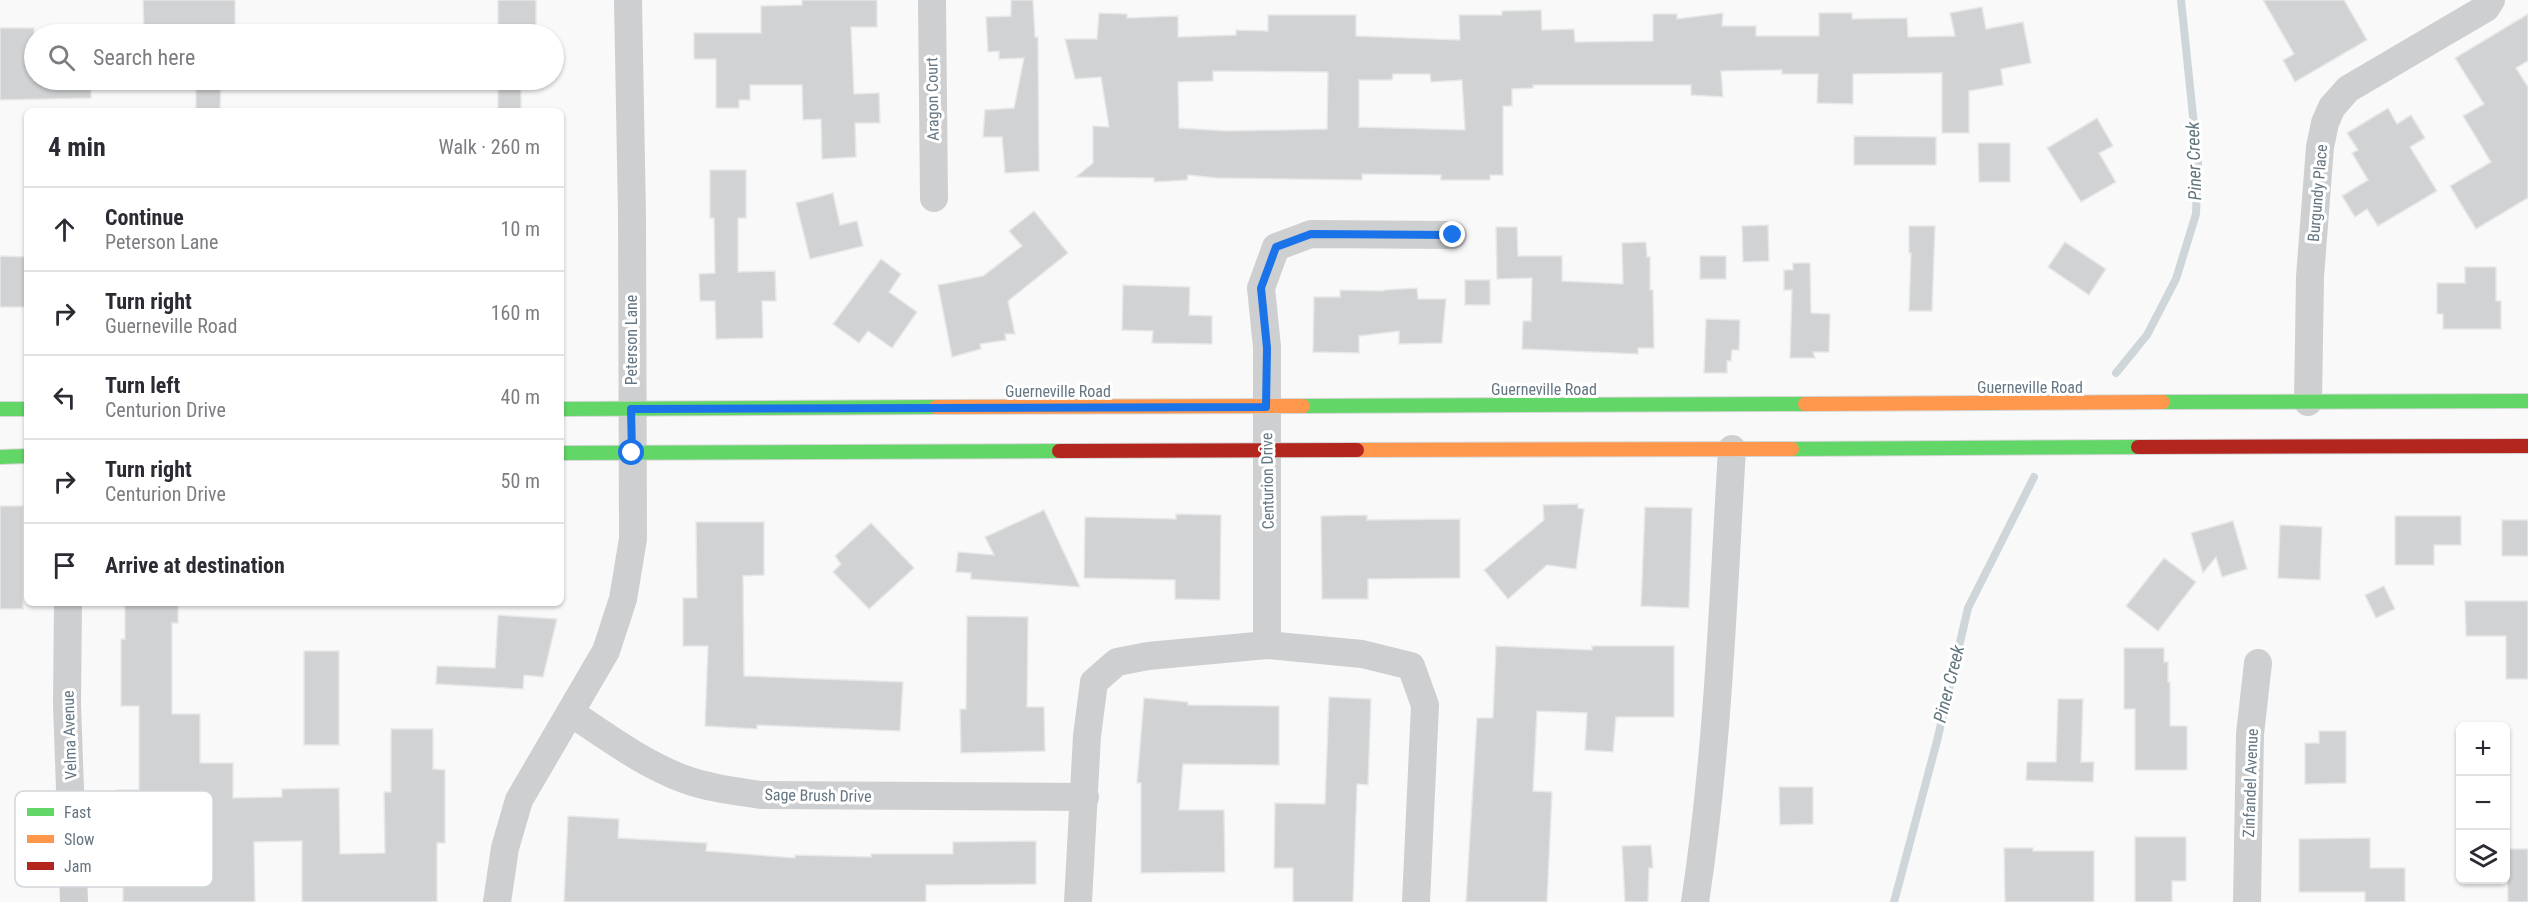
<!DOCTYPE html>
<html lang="en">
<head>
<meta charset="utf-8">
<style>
	:root { --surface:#fff; --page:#f2f2f3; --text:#2b2b33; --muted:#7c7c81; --line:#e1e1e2 }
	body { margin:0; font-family:"Roboto Condensed",sans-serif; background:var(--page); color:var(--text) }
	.controls { position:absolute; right:18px; bottom:18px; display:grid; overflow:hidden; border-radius:9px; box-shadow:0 2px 4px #0004 }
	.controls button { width:54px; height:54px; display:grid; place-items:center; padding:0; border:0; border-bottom:2px solid var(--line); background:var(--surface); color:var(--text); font:30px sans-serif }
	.stop { position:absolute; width:18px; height:18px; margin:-14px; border:4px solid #1a73e8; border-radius:50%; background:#fff }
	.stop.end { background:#1a73e8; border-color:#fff; box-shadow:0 2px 6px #0008 }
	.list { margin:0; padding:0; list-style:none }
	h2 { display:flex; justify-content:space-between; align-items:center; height:78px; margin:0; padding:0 24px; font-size:26px }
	h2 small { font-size:20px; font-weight:400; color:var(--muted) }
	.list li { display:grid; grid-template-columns:39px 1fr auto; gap:18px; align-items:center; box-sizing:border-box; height:84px; padding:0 24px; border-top:2px solid var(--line) }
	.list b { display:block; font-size:22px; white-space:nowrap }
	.list p { margin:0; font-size:20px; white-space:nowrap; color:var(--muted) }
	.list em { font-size:20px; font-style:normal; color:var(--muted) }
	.icon { flex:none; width:33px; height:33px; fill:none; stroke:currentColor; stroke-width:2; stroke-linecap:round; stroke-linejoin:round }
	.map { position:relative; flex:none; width:2528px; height:902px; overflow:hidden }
	.search { position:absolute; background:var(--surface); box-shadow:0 2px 4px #0004; left:24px; top:24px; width:540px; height:66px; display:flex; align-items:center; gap:15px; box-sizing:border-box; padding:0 21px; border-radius:33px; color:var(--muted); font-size:22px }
	.panel { position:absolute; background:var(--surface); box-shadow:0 2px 4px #0004; left:24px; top:108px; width:540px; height:498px; border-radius:9px }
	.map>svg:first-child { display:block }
</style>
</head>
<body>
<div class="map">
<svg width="2528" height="902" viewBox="0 0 2528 902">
	<rect width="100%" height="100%" fill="#f9f9f9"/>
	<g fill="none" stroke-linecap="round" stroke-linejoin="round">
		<!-- stream -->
		<g stroke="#ced6d9" stroke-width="8">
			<path d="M2116,373l31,-38 29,-56 20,-65 2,-50 -17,-164"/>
			<path d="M1894,902l43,-161 31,-133 66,-131"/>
		</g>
	</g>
	<!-- building -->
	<g fill="#d0d2d3" stroke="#e8e8e8" stroke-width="1.5" fill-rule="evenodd">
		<path d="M143,0h92v34h-91z"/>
		<path d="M498,0h38v25l-15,1v8h-23z"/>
		<path d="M802,0h75v27h-26l3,67 25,-1 1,30h-25l1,34 -34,2 -1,-40 -18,1 -1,-35h-52v15h-11v8h-23v-49h-22v-26h67v-27l41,-1z"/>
		<path d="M1011,0h22l2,37h3l1,134 -34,2 -3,-36h-19l2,-27 29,-2 10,-50 -25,1v-8l-11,1 -2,-35 25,-1z"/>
		<path d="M2263,0h81l23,40 -72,42 -12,-22 11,-6z"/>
		<path d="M1982,7l4,22 37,-7 8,41 -30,6 2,16 -34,6v42h-27v-60l-89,1v30l-36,-1 1,-29h-36v-4l-61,1 2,26 -32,-2v-10h-158v3l-21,1v17h-9v69h-13v5h-49v-5l-79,-1v6l-145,-2 -29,-3 -1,5 -33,2v-4l-78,-1 17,-14v-37l16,1 -8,-50 -26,2 -10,-40h32l2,-26 28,1v4l51,-2v21l58,-2v-5l32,1v-16h88v21l104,4 -1,-25h43v-4l39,-1 1,20 32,-1 1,13 78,-1v-27h24v5l46,-6 -1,13h34v10h63v-23h33v6l55,-1 1,19 47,-1 -5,-23zM1213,71l115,1 -1,57 -100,2 -48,-3 -1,-46 35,-1zM1393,74h37l1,8 31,-2 3,50 -106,-3v-47h33z"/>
		<path d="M2528,14v47l-12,7 12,19v111l-52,31 -26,-43 41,-24 -28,-46 21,-12 -29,-46z"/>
		<path d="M0,28h34v52h57v18l-91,2z"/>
		<path d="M196,80h25l-1,31h-24z"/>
		<rect x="498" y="80" width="23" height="31"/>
		<path d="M2388,108l9,16 14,-9 14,23 -15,9 27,44 -59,35 -11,-17 -12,8 -13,-21 26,-16 -16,-27 6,-3 -11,-17z"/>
		<path d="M2097,118l16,28 -14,7 17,29 -35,20 -34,-54z"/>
		<path d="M1854,136l82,1v28h-82z"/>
		<path d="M1978,143h32v39h-31z"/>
		<path d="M710,170h36v48h-8v54l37,-1 1,30h-14l1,37 -47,1 -1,-38h-15l-1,-27 16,-1 -1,-55h-4z"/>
		<path d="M833,193l7,32 17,-4 6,25 -53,13 -14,-56z"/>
		<path d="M1034,211l34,42 -60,48 7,33h-10l1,6 -26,4 1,5 -29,8 -14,-72 45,-9 39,-30 -13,-15z"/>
		<path d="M1768,225l1,36 -26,1 -1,-36z"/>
		<path d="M1909,226h26l-3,85h-23l2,-58h-2z"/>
		<path d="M1496,227h21l1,29h44v25l61,3 -1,-41 24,-1 1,15h3v33h3l1,58h-16v6l-116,-5 1,-28h8l1,-43 -35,1z"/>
		<path d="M2065,242l41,27 -17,26 -41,-28z"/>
		<path d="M0,256l27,1v50h-27z"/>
		<rect x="1700" y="256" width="26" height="23"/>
		<path d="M881,259l20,15 -12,18 28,20 -25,36 -24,-17 -9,12 -26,-19z"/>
		<path d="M1793,263h17l1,50 19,1 -1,38h-16l2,6h-25l2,-68h-8v-20h9z"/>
		<path d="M2465,267h31v34h5v28h-58v-15h-6v-31h28z"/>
		<rect x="1465" y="280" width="25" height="25"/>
		<path d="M1123,285l67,2 -1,28 23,1v28l-60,-1 1,-12 -31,-1z"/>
		<path d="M1417,288l1,11h28l-4,44 -43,1v-13l-40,5v17l-46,-1 1,-55h26v-7l44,1v-1z"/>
		<path d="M1706,319l34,1 -1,30h-7l-1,11h-4v12h-23z"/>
		<path d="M1578,504v4l6,1 -8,60 -29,-4 -39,34 -24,-29 60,-50 -1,-15z"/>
		<rect x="0" y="506" width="23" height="103"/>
		<path d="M1645,507l47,1 -3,100 -48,-2z"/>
		<path d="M1044,510l36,77 -109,-8v-6l-15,-1 2,-20 36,3 -9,-18z"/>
		<path d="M1176,514l45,1 -1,85 -45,-1v-19l-91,-2 1,-61 91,2z"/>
		<path d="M1367,515v5l93,-1v59l-92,1v20h-46l-1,-83z"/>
		<path d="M2395,516h66v29h-27v20h-39z"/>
		<rect x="2502" y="520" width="26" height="36"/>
		<path d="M2233,521l14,48 -25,8 -6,-20 -13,16 -12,-40z"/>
		<path d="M696,522h68v53l-21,1 1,100 159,6 -3,49 -143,-6v4l-52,-3 3,-80h-25v-48h14z"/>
		<path d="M871,523l43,45 -45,41 -36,-37 8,-8 -6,-8z"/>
		<path d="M2280,525l42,2 -2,53 -42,-2z"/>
		<path d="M2164,558l32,24 -38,49 -32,-25z"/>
		<path d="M2384,586l11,23 -19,9 -11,-23z"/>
		<path d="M2465,601h63v78h-22v-43h-40z"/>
		<path d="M125,603h53v20h-6v91h28v49h33v35l49,-1v-8l57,-1 1,66 45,-1 -1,-61h7v-63h42v40l12,1v73h-8v59h-135v-61l-48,1 1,60h-132v-54h-6v-58h22v-84h-18v-67h4z"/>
		<path d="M498,615l59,4 -14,58 -19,-2 -1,14 -87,-5 1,-18 58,2z"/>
		<path d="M967,616l61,1 -1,90h17l1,44 -84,2 -1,-44h6z"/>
		<path d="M1496,646l96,4v-4h82v71h-58l-3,35 -28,-2 2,-37 -50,-2 -4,80 19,1 -5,110h-81l11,-184h16z"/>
		<path d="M2124,648h40v14h4v20h2v44h17v44h-52v-61h-11z"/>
		<rect x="304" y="651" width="35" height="94"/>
		<path d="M1329,697l42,2 -3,86 -11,-1 -4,118h-60v-34h-19l1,-65 50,1z"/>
		<path d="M1144,698l44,4v3l91,1v59l-96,-1 -4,46h45l1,62 -84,1v-90h-4z"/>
		<path d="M2058,699h25l-2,63h13l-1,20 -67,-2 1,-18h29z"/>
		<path d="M2319,731h27v52l-41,1v-41h14z"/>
		<path d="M1779,787h34v37l-33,1z"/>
		<path d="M568,816l51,3 -1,19 89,5 -1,8 89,7v-3l76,2v-3h82v-12l83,-1v43l-110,1v17h-362z"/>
		<path d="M2135,837h51v44h-14v21h-37z"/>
		<path d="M2370,838v30h35v34h-40v-10h-66v-53z"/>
		<path d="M1651,845l2,23h-4l-1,34h-23l-3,-56z"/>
		<path d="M2004,848h29v3h61v51h-89z"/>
		<path d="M2507,849h21v53h-20z"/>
	</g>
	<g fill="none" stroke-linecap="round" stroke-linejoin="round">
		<!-- fast casing -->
		<g stroke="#d5d6d7" stroke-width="16">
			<g id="fast">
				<path d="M2163,402l365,-1"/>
				<path d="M1303,406l502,-2"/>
				<path d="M0,409h27"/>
				<path d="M561,409l375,-2"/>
				<path d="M1792,449l346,-2"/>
				<path d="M561,453l498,-2"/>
				<path d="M0,457l27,-1"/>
			</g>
		</g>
		<!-- slow casing -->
		<g stroke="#d5d6d7" stroke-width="16">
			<g id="slow">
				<path d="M1805,404l358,-2"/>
				<path d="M936,407l367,-1"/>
				<path d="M1357,450l435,-1"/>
			</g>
		</g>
		<!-- jam casing -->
		<g stroke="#d5d6d7" stroke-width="16">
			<g id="jam">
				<path d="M2138,447l390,-1"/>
				<path d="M1059,451l298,-1"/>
			</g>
		</g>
		<!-- street -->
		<g stroke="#cecfd0" stroke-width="28">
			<path d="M932,0l2,198"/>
			<path d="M2308,402l2,-125 10,-130 5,-24 7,-16 16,-18 138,-81 5,-8"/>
			<path d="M68,603l-1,101 7,198"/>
			<path d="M1267,645v-298l-6,-59 15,-41 35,-13 142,1"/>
			<path d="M571,713c37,24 72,51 113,66 24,9 51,12 77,16l324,2"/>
			<path d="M497,902l8,-54 14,-48 87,-149 17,-52 10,-60 -1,-324 -4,-215"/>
			<path d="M1078,902l9,-166 7,-54 23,-20 31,-6 119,-11 95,9 49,12 14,39 -9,197"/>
			<path d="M1695,902c23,-150 28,-302 37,-453"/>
			<path d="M2247,902l3,-168 8,-71"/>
		</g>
		<!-- fast -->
		<use href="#fast" stroke="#63d668" stroke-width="14"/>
		<!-- slow -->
		<use href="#slow" stroke="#ff974d" stroke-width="14"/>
		<!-- jam -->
		<use href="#jam" stroke="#b3261e" stroke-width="14"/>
	</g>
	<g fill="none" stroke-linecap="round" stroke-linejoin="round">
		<!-- route -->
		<path stroke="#1a73e8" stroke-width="8" d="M632,453l-1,-44 635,-2 1,-59 -6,-60 15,-41 35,-13 142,1"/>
	</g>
	<g text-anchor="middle" stroke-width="6" stroke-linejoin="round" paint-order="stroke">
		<!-- street labels -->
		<g font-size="16" fill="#657683" stroke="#fff">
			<text transform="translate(932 99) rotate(-91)" y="6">Aragon Court</text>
			<text transform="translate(2317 193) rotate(-85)" y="6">Burgundy Place</text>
			<text transform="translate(631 340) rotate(-90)" y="6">Peterson Lane</text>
			<text x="2030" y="393">Guerneville Road</text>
			<text x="1544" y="395">Guerneville Road</text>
			<text x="1058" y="397">Guerneville Road</text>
			<text transform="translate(1267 481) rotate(-91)" y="6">Centurion Drive</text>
			<text transform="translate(69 735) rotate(-92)" y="6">Velma Avenue</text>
			<text transform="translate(2250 783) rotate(-88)" y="6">Zinfandel Avenue</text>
			<text transform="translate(818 795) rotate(1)" y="6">Sage Brush Drive</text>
		</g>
		<!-- water labels -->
		<g font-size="18" font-style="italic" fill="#60757c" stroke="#fff">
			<text transform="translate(2194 161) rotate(-92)" y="6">Piner Creek</text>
			<text transform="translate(1949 684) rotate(-76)" y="6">Piner Creek</text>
		</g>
	</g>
	<!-- legend -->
	<rect x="15" y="791" width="198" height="96" rx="9" fill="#fff" stroke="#d1d6da" stroke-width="1.5"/>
	<rect x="27" y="808" width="27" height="8" fill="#63d668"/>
	<rect x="27" y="835" width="27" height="8" fill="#ff974d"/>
	<rect x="27" y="862" width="27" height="8" fill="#b3261e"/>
	<g font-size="16" fill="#657683">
		<text x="64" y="818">Fast</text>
		<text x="64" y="845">Slow</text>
		<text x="64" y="872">Jam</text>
	</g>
</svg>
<div class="controls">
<button>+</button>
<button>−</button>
<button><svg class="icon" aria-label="layers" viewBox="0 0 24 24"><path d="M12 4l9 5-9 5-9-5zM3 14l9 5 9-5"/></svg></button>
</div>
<div class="stop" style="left:632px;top:453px"></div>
<div class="stop end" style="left:1453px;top:235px"></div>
<div class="search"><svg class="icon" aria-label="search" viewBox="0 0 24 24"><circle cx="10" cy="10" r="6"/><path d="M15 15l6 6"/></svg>Search here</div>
<section class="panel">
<h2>4 min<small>Walk · 260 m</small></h2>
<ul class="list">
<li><svg class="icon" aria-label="ahead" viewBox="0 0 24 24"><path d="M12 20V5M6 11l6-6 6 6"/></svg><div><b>Continue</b><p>Peterson Lane</p></div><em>10 m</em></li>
<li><svg class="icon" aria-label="right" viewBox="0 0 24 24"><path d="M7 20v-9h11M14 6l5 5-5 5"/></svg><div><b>Turn right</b><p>Guerneville Road</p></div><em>160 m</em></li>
<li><svg class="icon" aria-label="left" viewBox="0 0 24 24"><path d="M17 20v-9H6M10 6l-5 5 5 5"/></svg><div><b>Turn left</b><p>Centurion Drive</p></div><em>40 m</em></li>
<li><svg class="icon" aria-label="right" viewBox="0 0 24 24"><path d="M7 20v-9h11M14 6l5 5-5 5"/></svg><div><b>Turn right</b><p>Centurion Drive</p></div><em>50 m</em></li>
<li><svg class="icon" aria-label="arrive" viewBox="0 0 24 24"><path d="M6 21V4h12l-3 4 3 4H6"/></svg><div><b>Arrive at destination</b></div></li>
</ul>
</section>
</div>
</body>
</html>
